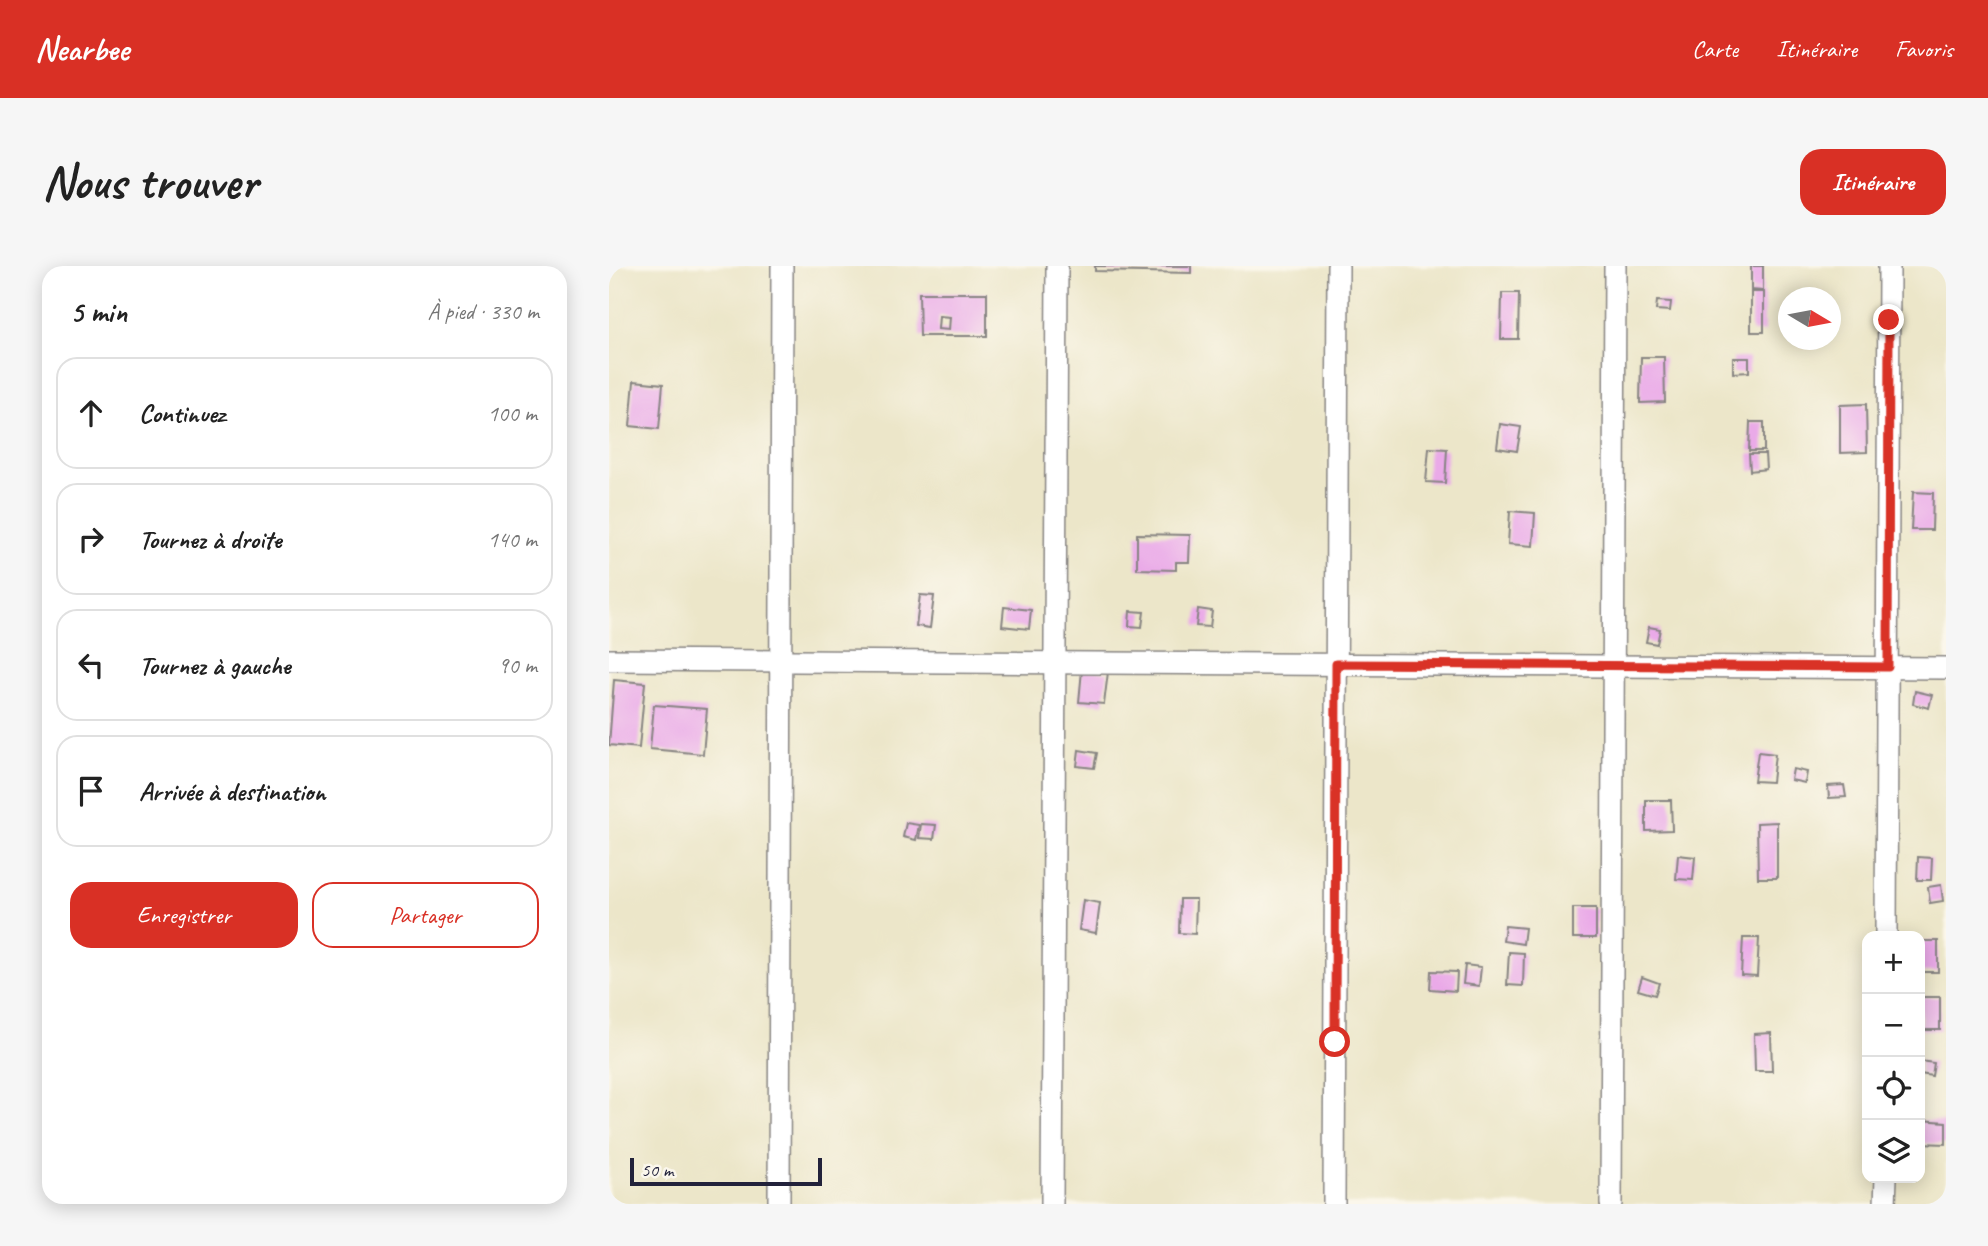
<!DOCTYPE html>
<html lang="fr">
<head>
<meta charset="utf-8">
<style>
	:root { --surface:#fff; --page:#f6f6f6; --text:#222; --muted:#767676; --line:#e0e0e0; --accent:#d93025 }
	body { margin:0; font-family:Caveat,sans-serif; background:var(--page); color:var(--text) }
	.controls { position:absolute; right:21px; bottom:21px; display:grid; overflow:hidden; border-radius:14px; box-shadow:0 4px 18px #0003 }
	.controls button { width:63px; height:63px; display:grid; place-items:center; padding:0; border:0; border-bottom:2px solid var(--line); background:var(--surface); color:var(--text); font:35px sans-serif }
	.compass { position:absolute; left:1169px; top:21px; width:63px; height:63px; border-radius:50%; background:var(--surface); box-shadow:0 4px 18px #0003; rotate:100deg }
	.scale { position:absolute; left:21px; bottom:18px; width:192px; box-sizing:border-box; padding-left:7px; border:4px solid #22223b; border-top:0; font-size:19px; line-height:24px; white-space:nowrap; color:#22223b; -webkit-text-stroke:5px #fbf7ec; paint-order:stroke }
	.stop { position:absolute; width:21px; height:21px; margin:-16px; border:5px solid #d93025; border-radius:50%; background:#fff }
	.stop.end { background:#d93025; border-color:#fff; box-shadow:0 2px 7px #0008 }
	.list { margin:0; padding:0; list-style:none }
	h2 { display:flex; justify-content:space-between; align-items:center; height:91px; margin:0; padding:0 28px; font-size:30px }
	h2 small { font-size:23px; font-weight:400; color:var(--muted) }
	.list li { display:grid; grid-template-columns:46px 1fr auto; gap:21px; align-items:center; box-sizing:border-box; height:112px; margin:0 14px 14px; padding:0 14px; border:2px solid var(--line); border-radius:21px }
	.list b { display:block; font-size:26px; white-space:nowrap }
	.list em { font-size:23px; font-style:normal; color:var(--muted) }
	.actions { display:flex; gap:14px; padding:21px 28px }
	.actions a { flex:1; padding:16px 0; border:2px solid var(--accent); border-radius:21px; text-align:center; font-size:24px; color:var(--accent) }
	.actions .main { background:var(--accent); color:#fff }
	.icon { flex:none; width:38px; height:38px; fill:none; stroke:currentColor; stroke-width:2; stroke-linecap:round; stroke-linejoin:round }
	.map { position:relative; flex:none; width:1337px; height:938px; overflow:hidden; border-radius:21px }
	header { display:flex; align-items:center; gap:42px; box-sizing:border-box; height:98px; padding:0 35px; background:var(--accent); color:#fff }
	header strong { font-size:33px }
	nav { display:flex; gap:38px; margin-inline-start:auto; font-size:24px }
	.intro { display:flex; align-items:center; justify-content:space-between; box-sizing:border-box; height:168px; padding:0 42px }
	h1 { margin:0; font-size:49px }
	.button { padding:18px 32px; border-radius:21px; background:var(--accent); color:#fff; font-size:24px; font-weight:700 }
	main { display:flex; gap:42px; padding:0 42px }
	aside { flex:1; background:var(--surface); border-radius:21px; box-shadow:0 4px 18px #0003 }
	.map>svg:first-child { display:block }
</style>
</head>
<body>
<header>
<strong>Nearbee</strong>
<nav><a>Carte</a><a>Itinéraire</a><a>Favoris</a></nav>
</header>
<div class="intro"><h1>Nous trouver</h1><a class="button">Itinéraire</a></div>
<main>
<aside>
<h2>5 min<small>À pied · 330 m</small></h2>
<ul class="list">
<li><svg class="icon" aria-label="ahead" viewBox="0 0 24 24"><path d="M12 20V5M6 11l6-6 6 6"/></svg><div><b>Continuez</b></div><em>100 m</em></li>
<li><svg class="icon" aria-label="right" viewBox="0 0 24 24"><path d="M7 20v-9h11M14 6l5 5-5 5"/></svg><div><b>Tournez à droite</b></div><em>140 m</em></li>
<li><svg class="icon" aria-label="left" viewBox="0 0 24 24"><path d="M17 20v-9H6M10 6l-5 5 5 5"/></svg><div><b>Tournez à gauche</b></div><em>90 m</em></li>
<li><svg class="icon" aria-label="arrive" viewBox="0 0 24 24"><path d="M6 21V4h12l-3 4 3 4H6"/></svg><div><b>Arrivée à destination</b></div></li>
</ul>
<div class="actions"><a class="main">Enregistrer</a><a>Partager</a></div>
</aside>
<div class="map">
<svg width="1337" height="938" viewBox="0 0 1337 938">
	<rect width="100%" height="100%" fill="#fbf7ec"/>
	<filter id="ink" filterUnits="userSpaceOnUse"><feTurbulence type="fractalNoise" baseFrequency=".0143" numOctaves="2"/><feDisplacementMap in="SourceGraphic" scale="14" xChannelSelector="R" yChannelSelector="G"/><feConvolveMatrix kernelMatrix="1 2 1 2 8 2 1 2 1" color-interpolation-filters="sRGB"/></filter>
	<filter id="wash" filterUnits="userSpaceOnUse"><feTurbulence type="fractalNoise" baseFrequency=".00686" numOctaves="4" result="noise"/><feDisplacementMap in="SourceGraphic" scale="28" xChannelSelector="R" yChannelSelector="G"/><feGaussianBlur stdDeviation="1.57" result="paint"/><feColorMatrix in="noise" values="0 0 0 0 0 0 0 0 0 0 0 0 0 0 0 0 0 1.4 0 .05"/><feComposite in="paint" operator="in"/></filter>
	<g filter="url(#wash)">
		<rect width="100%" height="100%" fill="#ece6c9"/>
		<g id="blocks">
			<!-- building -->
			<g fill="#eaaae8" fill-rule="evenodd">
				<path d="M486,0h96v7l-96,-2z"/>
				<path d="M1142,0h12v25l-12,-1z"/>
				<rect x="1142" y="26" width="13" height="40"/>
				<path d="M310,27h68v43h-67zM330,50l11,1 -1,13 -11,-1z"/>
				<path d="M893,27h17l-1,46h-17z"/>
				<path d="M1048,35l14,1 -1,9 -14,-1z"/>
				<path d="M1032,91h23l1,45 -25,1z"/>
				<path d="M1124,92h16v14l-16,1z"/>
				<path d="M25,115l29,3 -4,45 -29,-3z"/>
				<path d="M1257,138l1,48 -27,1v-48z"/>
				<path d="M1141,156h14v29h-15z"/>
				<path d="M891,158l21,3 -4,24 -20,-3z"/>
				<path d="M820,182l18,1 -2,34 -19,-1z"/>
				<path d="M1140,188h16l1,15 -16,2z"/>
				<path d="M1304,226l20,1 -1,37h-21z"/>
				<path d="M901,245l25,2 -2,33 -25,-2z"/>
				<path d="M528,268l53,1 -1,27h-13v8l-39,-1z"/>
				<path d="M311,329l14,1 -4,32 -14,-2z"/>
				<path d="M395,341l27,3 -2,19 -27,-3z"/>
				<path d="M589,343l14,2 -2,16 -14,-1z"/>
				<path d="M521,345l14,1 -2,15 -13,-1z"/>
				<path d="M1040,361l11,2 -3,15 -11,-2z"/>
				<path d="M473,404l26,2 -4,32 -25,-2z"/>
				<path d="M5,414l31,3 -6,65 -30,-3z"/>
				<path d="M1306,425l17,4 -3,13 -16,-4z"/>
				<path d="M45,439l53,4 -4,45 -53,-5z"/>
				<path d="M470,484l18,3 -3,15 -17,-2z"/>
				<path d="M1149,486l17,2 -3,28 -18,-1z"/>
				<path d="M1184,503l14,3 -2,11 -14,-3z"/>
				<path d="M1235,519l2,12 -17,1 -1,-12z"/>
				<path d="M1037,534h25l1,30 -26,1z"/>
				<path d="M1168,556v56h-19l-1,-55z"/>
				<path d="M297,557l13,2 -3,15 -13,-3z"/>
				<path d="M312,558l15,1 -2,14 -15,-1z"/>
				<path d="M1069,589l17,2 -2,23 -17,-1z"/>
				<path d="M1309,591l14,1 -1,22h-14z"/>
				<path d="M1332,619l2,16 -13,2 -2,-16z"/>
				<path d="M571,633h16l-1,35 -16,-1z"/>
				<path d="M474,634l17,3 -4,30 -17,-3z"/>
				<rect x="964" y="642" width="23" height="30"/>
				<path d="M896,660l20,2 -2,16 -20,-3z"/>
				<path d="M1134,672h16l-2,38 -16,-1z"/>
				<rect x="1311" y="675" width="18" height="31"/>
				<path d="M900,686l15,1 -1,33 -16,-1z"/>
				<path d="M856,699l16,2 -2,19 -16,-2z"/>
				<path d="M822,705l26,1 -1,19 -26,-2z"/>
				<path d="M1033,711l17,6 -4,12 -17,-5z"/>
				<rect x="1312" y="731" width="19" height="33"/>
				<path d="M1162,767l1,38h-17l-1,-37z"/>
				<path d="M1311,795l14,2 -2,13 -12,-2z"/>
				<path d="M1311,854l26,2v22l-26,-1z"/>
			</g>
		</g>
	</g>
	<g filter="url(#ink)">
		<use href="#blocks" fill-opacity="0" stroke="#878482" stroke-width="2"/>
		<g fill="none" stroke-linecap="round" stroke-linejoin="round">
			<!-- street casing -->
			<g stroke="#878482" stroke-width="24">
				<g id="street">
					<path d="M0,394l1337,8"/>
					<path d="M1277,670l3,-670"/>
					<path d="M170,938l3,-938"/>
					<path d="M443,938l5,-938"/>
					<path d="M725,938l4,-938"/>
					<path d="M1002,938l4,-938"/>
					<path d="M1276,938l1,-26"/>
				</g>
			</g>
			<!-- street -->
			<use href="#street" stroke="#fff" stroke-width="21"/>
		</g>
	</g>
	<g fill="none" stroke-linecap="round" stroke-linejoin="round" filter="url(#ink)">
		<!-- route -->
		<path stroke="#d93025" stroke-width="9" d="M726,776l1,-378 552,3 1,-347"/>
	</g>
</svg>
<div class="controls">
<button>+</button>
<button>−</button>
<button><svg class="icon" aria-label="locate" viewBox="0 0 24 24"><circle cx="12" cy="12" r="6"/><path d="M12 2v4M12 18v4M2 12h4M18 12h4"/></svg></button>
<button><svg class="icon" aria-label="layers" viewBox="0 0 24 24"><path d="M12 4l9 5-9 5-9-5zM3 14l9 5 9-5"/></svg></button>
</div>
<svg class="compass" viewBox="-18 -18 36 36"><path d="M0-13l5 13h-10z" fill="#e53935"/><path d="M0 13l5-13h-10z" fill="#767676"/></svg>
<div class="scale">50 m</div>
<div class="stop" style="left:726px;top:776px"></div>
<div class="stop end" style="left:1280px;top:54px"></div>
</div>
</main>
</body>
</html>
